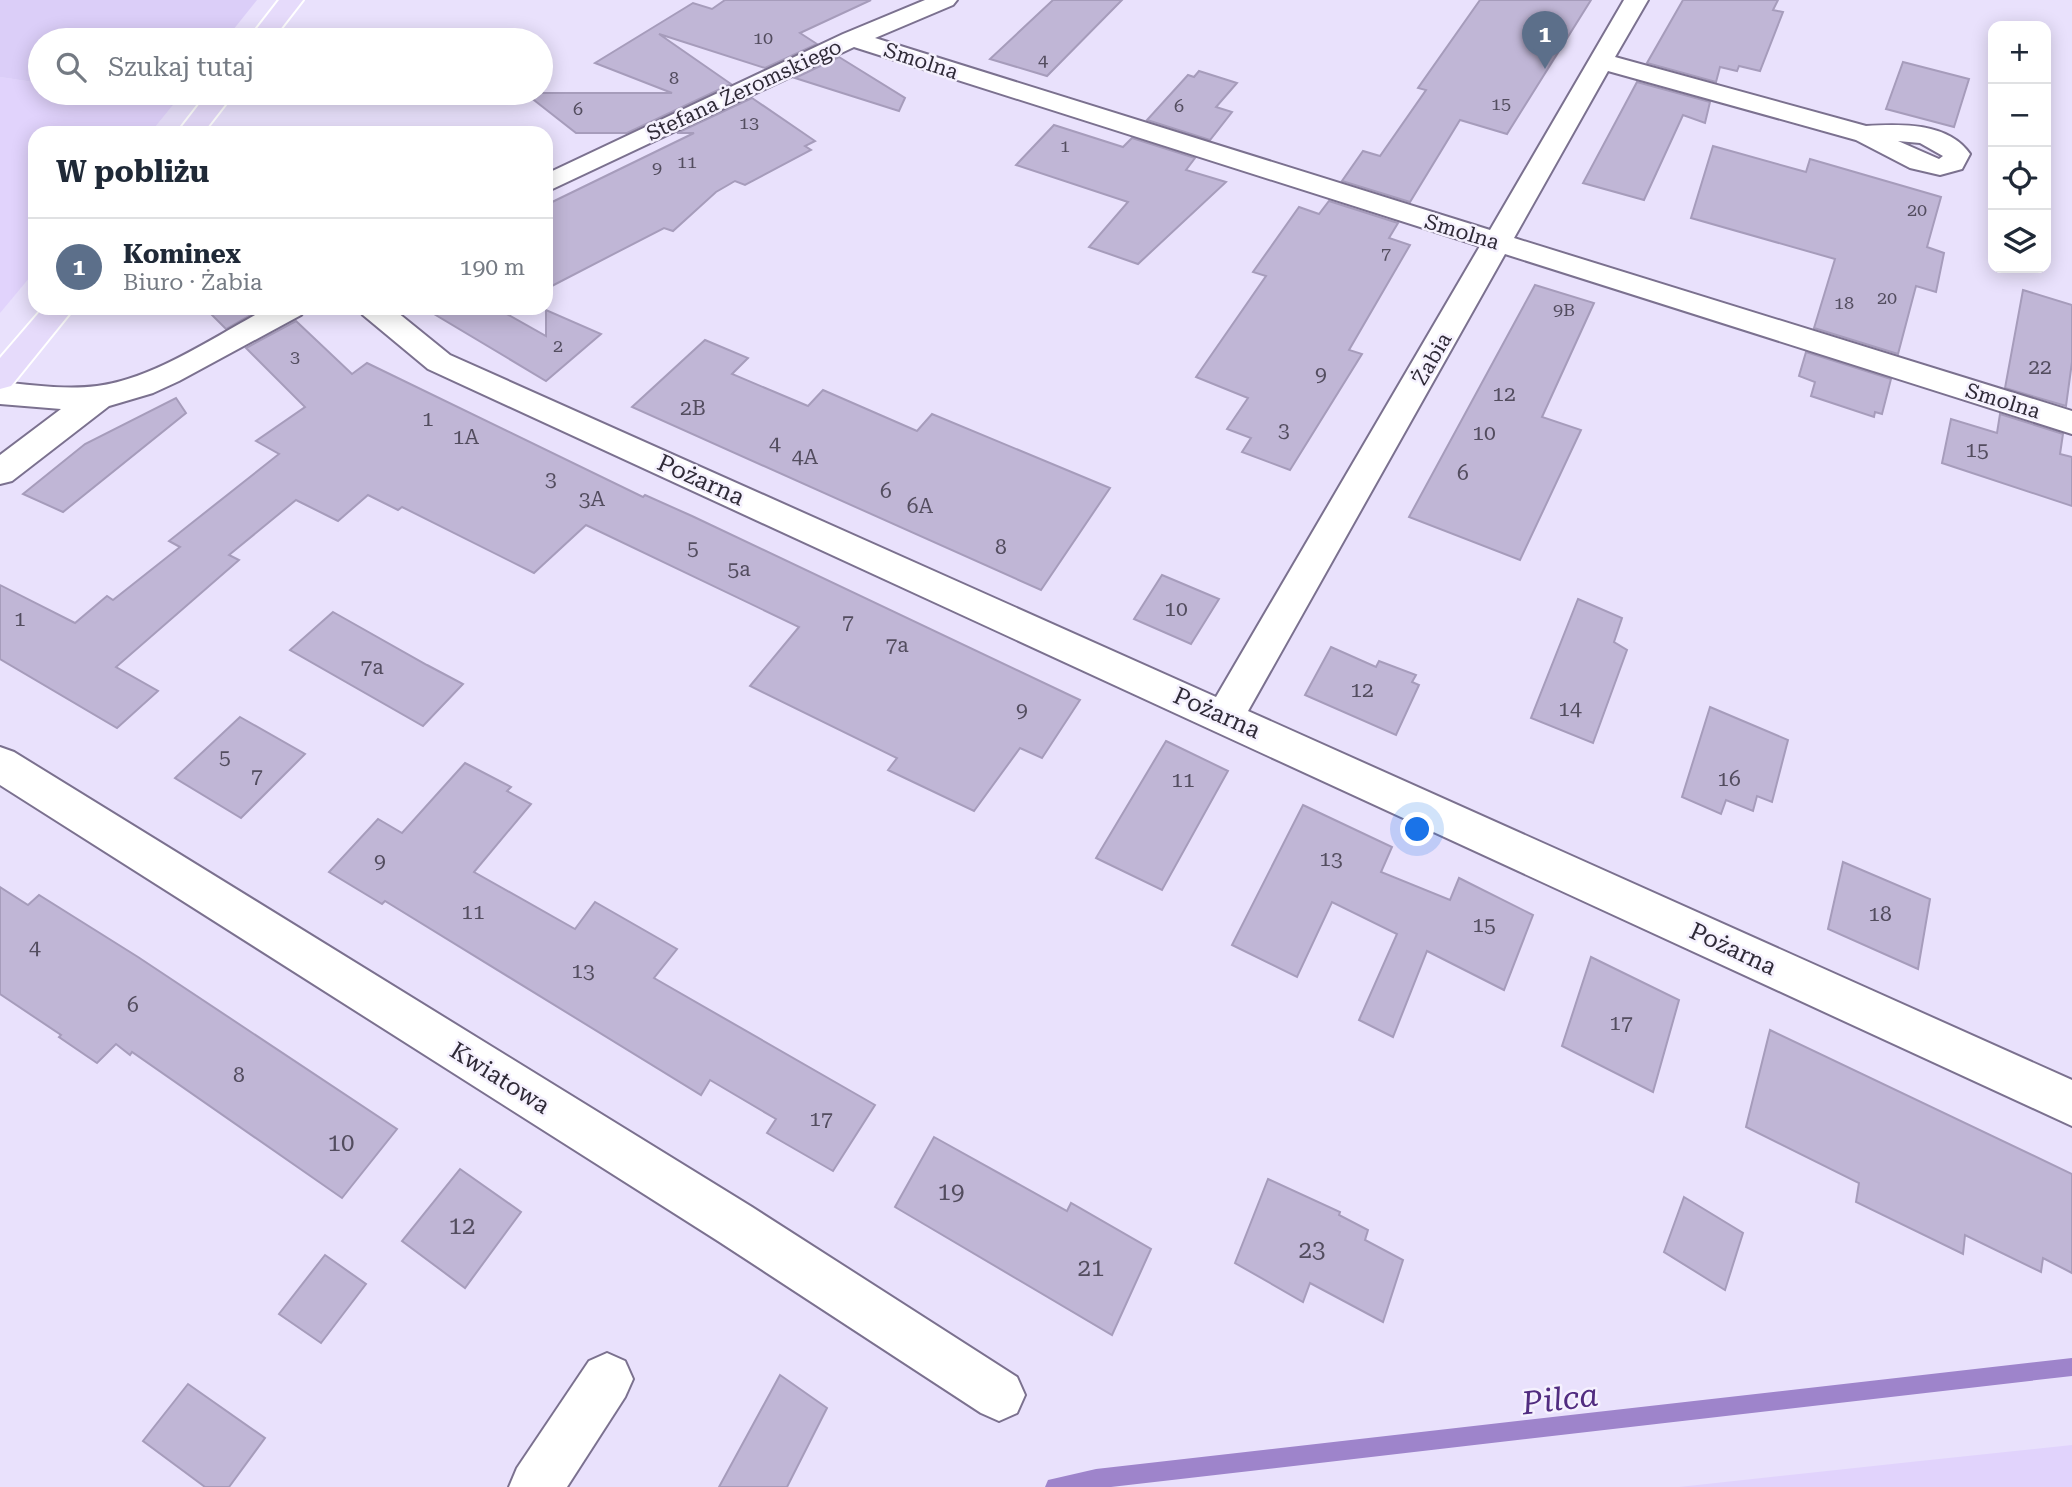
<!DOCTYPE html>
<html lang="pl">
<head>
<meta charset="utf-8">
<style>
	:root { --surface:#fff; --page:#f2f2f3; --text:#1f2937; --muted:#747a83; --line:#e0e1e3; --accent:#09843d }
	body { margin:0; font-family:"Roboto Serif",serif; background:var(--page); color:var(--text) }
	.controls { position:absolute; right:21px; top:21px; display:grid; overflow:hidden; border-radius:14px; box-shadow:0 4px 18px #0003 }
	.controls button { width:63px; height:63px; display:grid; place-items:center; padding:0; border:0; border-bottom:2px solid var(--line); background:var(--surface); color:var(--text); font:35px sans-serif }
	.you { position:absolute; left:1418px; top:830px; width:24px; height:24px; margin:-18px; border:5px solid #fff; border-radius:50%; background:#1a73e8; box-shadow:0 0 0 10px #1a73e833 }
	.badge { display:grid; place-items:center; width:46px; height:46px; border-radius:50%; background:var(--accent); color:#fff; font-size:23px; font-weight:700 }
	.pin { position:absolute; translate:-50% -58px; filter:drop-shadow(0 2px 4px #0008) }
	.pin::after { content:''; position:absolute; top:37px; width:24px; height:21px; background:inherit; clip-path:polygon(0 0,100% 0,50% 100%) }
	.list { margin:0; padding:0; list-style:none }
	h2 { display:flex; justify-content:space-between; align-items:center; height:91px; margin:0; padding:0 28px; font-size:30px }
	h2 small { font-size:23px; font-weight:400; color:var(--muted) }
	.list li { display:grid; grid-template-columns:46px 1fr auto; gap:21px; align-items:center; box-sizing:border-box; height:98px; padding:0 28px; border-top:2px solid var(--line) }
	.list b { display:block; font-size:26px; white-space:nowrap }
	.list p { margin:0; font-size:23px; white-space:nowrap; color:var(--muted) }
	.list em { font-size:23px; font-style:normal; color:var(--muted) }
	.icon { flex:none; width:38px; height:38px; fill:none; stroke:currentColor; stroke-width:2; stroke-linecap:round; stroke-linejoin:round }
	.map { position:relative; flex:none; width:2072px; height:1487px; overflow:hidden }
	.search { position:absolute; background:var(--surface); box-shadow:0 4px 18px #0003; left:28px; top:28px; width:525px; height:77px; display:flex; align-items:center; gap:18px; box-sizing:border-box; padding:0 24px; border-radius:38px; color:var(--muted); font-size:26px }
	.panel { position:absolute; background:var(--surface); box-shadow:0 4px 18px #0003; left:28px; top:126px; width:525px; height:189px; border-radius:21px }
	.map>svg:first-child { display:block }
</style>
</head>
<body>
<div class="map">
<svg width="2072" height="1487" viewBox="0 0 2072 1487">
	<rect width="100%" height="100%" fill="#e9e1fc"/>
	<!-- built -->
	<g fill="#e1d3fc">
		<path d="M0,77l40,6v10h55l77,13 -22,27h-115v138l-35,42z"/>
		<path d="M2072,1445v42h-393l241,-26z"/>
	</g>
	<!-- green -->
	<g fill="#dbcef8">
		<path d="M0,0h257l-32,40h-185v43l-40,-6z"/>
		<path d="M95,93h88l-11,13z"/>
	</g>
	<g fill="none" stroke-linecap="round" stroke-linejoin="round">
		<!-- stream -->
		<path fill="#9e84cb" fill-rule="evenodd" d="M2072,1358v18l-961,111h-66l3,-7 48,-11z"/>
	</g>
	<!-- building -->
	<g fill="#c0b6d6" stroke="#a69cbb" stroke-width="2">
		<path d="M725,0h146l-71,33 17,11 -52,24 -106,-34 72,50 -104,49h-51l-51,-40h147l-77,-30 98,-60 19,6z"/>
		<path d="M1053,0h69l-75,76 -57,-17z"/>
		<path d="M1480,0h111l-84,134 -47,-14 -50,82 -68,-21 21,-30 17,5 46,-66 -8,-2z"/>
		<path d="M1683,0h95l-5,10 10,2 -23,59 -21,-5 -2,5 -17,-4 -4,15 -69,-19z"/>
		<path d="M839,57l66,41 -6,13 -104,-33z"/>
		<path d="M1903,62l66,17 -15,48 -68,-18z"/>
		<path d="M1199,71l38,12 -21,24 16,5 -22,28 -63,-20 41,-45 6,2z"/>
		<path d="M1637,82l73,20 -5,21 -22,-8 -39,85 -61,-17z"/>
		<path d="M752,98l63,43 -10,5 6,4 -66,35 -10,-4 -19,11 -43,39 -9,-3 -118,61v-84l148,-72h-17z"/>
		<path d="M1054,125l69,22 9,-9 63,20 -9,12 40,12 -88,82 -49,-17 39,-45 -112,-37z"/>
		<path d="M1713,146l93,26 4,-13 131,38 -14,50 17,6 -8,39 -20,-6 -18,68 -84,-26 21,-69 -144,-41z"/>
		<path d="M1329,201l69,22 -9,15 21,7 -61,105 13,4 -72,116 -48,-18 9,-14 -24,-9 21,-31 -52,-21 70,-101 -13,-4 46,-65 20,7z"/>
		<path d="M1535,285l59,18 -52,114 39,13 -61,130 -111,-43z"/>
		<path d="M2023,290l49,15v57l-6,44 -61,-18z"/>
		<path d="M205,308h58l-37,21z"/>
		<path d="M424,308h72l50,28v-26l55,24 -55,47z"/>
		<path d="M296,321l56,53 15,-11 276,134 2,-2 47,21 388,184 -38,58 -22,-10 -46,63 -86,-41 9,-12 -147,-72 49,-59 -213,-102 -52,48 -132,-66 -4,3 -30,-15 -30,26 -42,-21 -67,55 10,5 -123,107 42,24 -41,37 -117,-69v-74l75,38 32,-27 6,4 67,-53 -11,-6 110,-87 -23,-13 49,-34 -59,-59z"/>
		<path d="M705,340l43,18 -16,16 76,32 15,-16 94,41 15,-17 178,74 -69,102 -409,-183z"/>
		<path d="M1806,352l85,27 -9,35 -7,-2 -1,5 -63,-21 4,-14 -16,-6z"/>
		<path d="M176,398l10,15 -123,99 -40,-18 62,-50z"/>
		<path d="M2000,414l63,20 -3,20 12,3v49l-130,-43 9,-44 46,14z"/>
		<path d="M1162,575l57,24 -28,45 -57,-25z"/>
		<path d="M1578,599l44,19 -8,24 13,8 -34,93 -62,-25z"/>
		<path d="M333,612l94,53 36,19 -40,42 -133,-76z"/>
		<path d="M1331,647l45,20 3,-6 37,14 -4,7 7,3 -23,50 -91,-40z"/>
		<path d="M1710,707l78,33 -16,62 -15,-6 -4,15 -27,-11 -5,14 -39,-17z"/>
		<path d="M240,717l65,37 -64,64 -66,-40z"/>
		<path d="M1166,741l62,30 -66,119 -66,-32z"/>
		<path d="M465,763l46,24 -4,4 24,13 -57,68 101,57 20,-27 82,47 -23,29 221,127 -42,66 -66,-38 9,-14 -66,-39 -9,15 -316,-194 -3,3 -53,-32 49,-53 24,14z"/>
		<path d="M1303,805l89,42 -11,25 69,28 9,-22 74,37 -29,75 -77,-39 -34,86 -34,-17 38,-86 -65,-32 -35,75 -65,-32z"/>
		<path d="M1843,862l87,37 -12,70 -90,-40z"/>
		<path d="M0,887l28,18 11,-10 99,62 259,172 -55,69 -210,-146 -2,3 -14,-11 -19,19 -38,-26 2,-2 -61,-41z"/>
		<path d="M1591,957l88,43 -26,92 -91,-46z"/>
		<path d="M1770,1030l302,144v99l-29,-15 -2,14 -76,-37 -2,19 -107,-52 3,-19 -113,-56z"/>
		<path d="M934,1137l133,74 4,-8 80,46 -39,86 -217,-128z"/>
		<path d="M460,1169l61,43 -56,76 -63,-47z"/>
		<path d="M1268,1179l72,33 -1,3 29,15 -3,10 38,20 -20,62 -73,-39 -7,19 -68,-39z"/>
		<path d="M1684,1197l59,36 -18,57 -61,-38z"/>
		<path d="M325,1255l41,29 -45,59 -42,-29z"/>
		<path d="M780,1375l47,33 -40,79h-68z"/>
		<path d="M188,1384l77,54 -36,49h-24l-62,-46z"/>
	</g>
	<g fill="none" stroke-linecap="round" stroke-linejoin="round">
		<!-- minor casing -->
		<g stroke="#7b718f" stroke-width="4">
			<g id="minor">
				<path d="M925,0h32l-4,5 -78,33 615,192 134,-230h24l-33,57 251,69c34,-2 82,-4 104,28l-8,15 -22,6 -30,-7 -54,-28 -248,-69 -94,167 558,173v23l-567,-180 -257,457 824,369v46l-1644,-757 -65,-54 -5,-7h34l58,47 766,342 264,-451 -626,-199 -308,145v-18l297,-140zM1898,141l22,2 23,13 -4,3z"/>
				<path d="M268,308h38l-5,7 -122,66 -26,12 -44,13 -97,75 -12,3v-29l61,-46 -61,-5v-22c32,3 65,8 97,4 57,-7 120,-51 171,-78z"/>
				<path d="M0,747l14,5 738,455 265,170 8,18 -8,18 -18,8 -18,-8 -263,-172 -718,-456z"/>
				<path d="M607,1353l18,8 8,18 -8,18 -58,90h-58l8,-19 72,-107z"/>
			</g>
		</g>
		<!-- major casing -->
		<g stroke="#fff" stroke-width="4">
			<g id="major">
				<path d="M279,0h24l-31,40h-24z"/>
				<path d="M208,93h26l-31,40h-26z"/>
				<path d="M43,308h31l-63,78 -11,3v-31z"/>
			</g>
		</g>
		<!-- minor -->
		<use href="#minor" fill="#fff" fill-rule="evenodd"/>
		<!-- major -->
		<use href="#major" fill="#e6dbfb" fill-rule="evenodd"/>
	</g>
	<g text-anchor="middle" stroke-width="5" stroke-linejoin="round" paint-order="stroke">
		<!-- far-number labels -->
		<g font-size="18" fill="#534d5f">
			<text x="763" y="44">10</text>
			<text x="1043" y="66">4</text>
			<text x="674" y="84">8</text>
			<text x="1501" y="110">15</text>
			<text x="1179" y="112">6</text>
			<text x="578" y="115">6</text>
			<text x="749" y="129">13</text>
			<text x="1065" y="152">1</text>
			<text x="687" y="168">11</text>
			<text x="657" y="174">9</text>
			<text x="1917" y="216">20</text>
			<text x="1386" y="260">7</text>
			<text x="1887" y="304">20</text>
			<text x="1844" y="309">18</text>
			<text x="1564" y="316">9B</text>
			<text x="558" y="352">2</text>
			<text x="295" y="363">3</text>
		</g>
		<!-- far-street labels -->
		<g font-size="21" fill="#2f2a37" stroke="#f5f1fe">
			<text transform="translate(921 61) rotate(18)" y="7">Smolna</text>
			<text transform="translate(744 90) rotate(-25)" y="7">Stefana Żeromskiego</text>
			<text transform="translate(1462 232) rotate(17)" y="7">Smolna</text>
			<text transform="translate(1432 359) rotate(-60)" y="7">Żabia</text>
			<text transform="translate(2003 401) rotate(17)" y="7">Smolna</text>
		</g>
		<!-- number labels -->
		<g font-size="21" fill="#534d5f">
			<text x="2040" y="374">22</text>
			<text x="1321" y="381">9</text>
			<text x="1504" y="401">12</text>
			<text x="693" y="415">2B</text>
			<text x="428" y="426">1</text>
			<text x="1284" y="437">3</text>
			<text x="1484" y="440">10</text>
			<text x="466" y="444">1A</text>
			<text x="775" y="451">4</text>
			<text x="1977" y="457">15</text>
			<text x="805" y="464">4A</text>
			<text x="1463" y="480">6</text>
			<text x="551" y="486">3</text>
			<text x="886" y="498">6</text>
			<text x="592" y="506">3A</text>
			<text x="920" y="513">6A</text>
			<text x="1001" y="554">8</text>
			<text x="693" y="555">5</text>
			<text x="739" y="576">5a</text>
			<text x="1176" y="616">10</text>
			<text x="20" y="626">1</text>
			<text x="848" y="629">7</text>
			<text x="897" y="652">7a</text>
			<text x="372" y="674">7a</text>
			<text x="1362" y="697">12</text>
			<text x="1570" y="716">14</text>
			<text x="1022" y="717">9</text>
			<text x="225" y="764">5</text>
			<text x="257" y="783">7</text>
			<text x="1729" y="786">16</text>
			<text x="1183" y="787">11</text>
			<text x="1331" y="866">13</text>
			<text x="380" y="868">9</text>
			<text x="473" y="919">11</text>
			<text x="1880" y="921">18</text>
			<text x="1484" y="932">15</text>
			<text x="35" y="955">4</text>
			<text x="583" y="978">13</text>
			<text x="133" y="1012">6</text>
			<text x="1621" y="1030">17</text>
			<text x="239" y="1082">8</text>
			<text x="821" y="1126">17</text>
		</g>
		<!-- street labels -->
		<g font-size="24" fill="#2f2a37" stroke="#f5f1fe">
			<text transform="translate(701 480) rotate(24)" y="8">Pożarna</text>
			<text transform="translate(1217 713) rotate(24)" y="8">Pożarna</text>
			<text transform="translate(1733 949) rotate(25)" y="8">Pożarna</text>
			<text transform="translate(500 1078) rotate(32)" y="8">Kwiatowa</text>
		</g>
		<!-- near-number labels -->
		<g font-size="24" fill="#534d5f">
			<text x="341" y="1151">10</text>
			<text x="951" y="1200">19</text>
			<text x="462" y="1234">12</text>
			<text x="1312" y="1258">23</text>
			<text x="1091" y="1276">21</text>
		</g>
		<!-- near-water labels -->
		<g font-size="32" font-style="italic" fill="#512c80" stroke="#f5f1fe">
			<text transform="translate(1560 1399) rotate(-7)" y="11">Pilca</text>
		</g>
	</g>
</svg>
<div class="controls">
<button>+</button>
<button>−</button>
<button><svg class="icon" aria-label="locate" viewBox="0 0 24 24"><circle cx="12" cy="12" r="6"/><path d="M12 2v4M12 18v4M2 12h4M18 12h4"/></svg></button>
<button><svg class="icon" aria-label="layers" viewBox="0 0 24 24"><path d="M12 4l9 5-9 5-9-5zM3 14l9 5 9-5"/></svg></button>
</div>
<div class="you"></div>
<div class="pin badge" style="left:1545px;top:69px;background:#5c6f8a">1</div>
<div class="search"><svg class="icon" aria-label="search" viewBox="0 0 24 24"><circle cx="10" cy="10" r="6"/><path d="M15 15l6 6"/></svg>Szukaj tutaj</div>
<section class="panel">
<h2>W pobliżu<small></small></h2>
<ul class="list">
<li><span class="badge" style="background:#5c6f8a">1</span><div><b>Kominex</b><p>Biuro · Żabia</p></div><em>190 m</em></li>
</ul>
</section>
</div>
</body>
</html>
